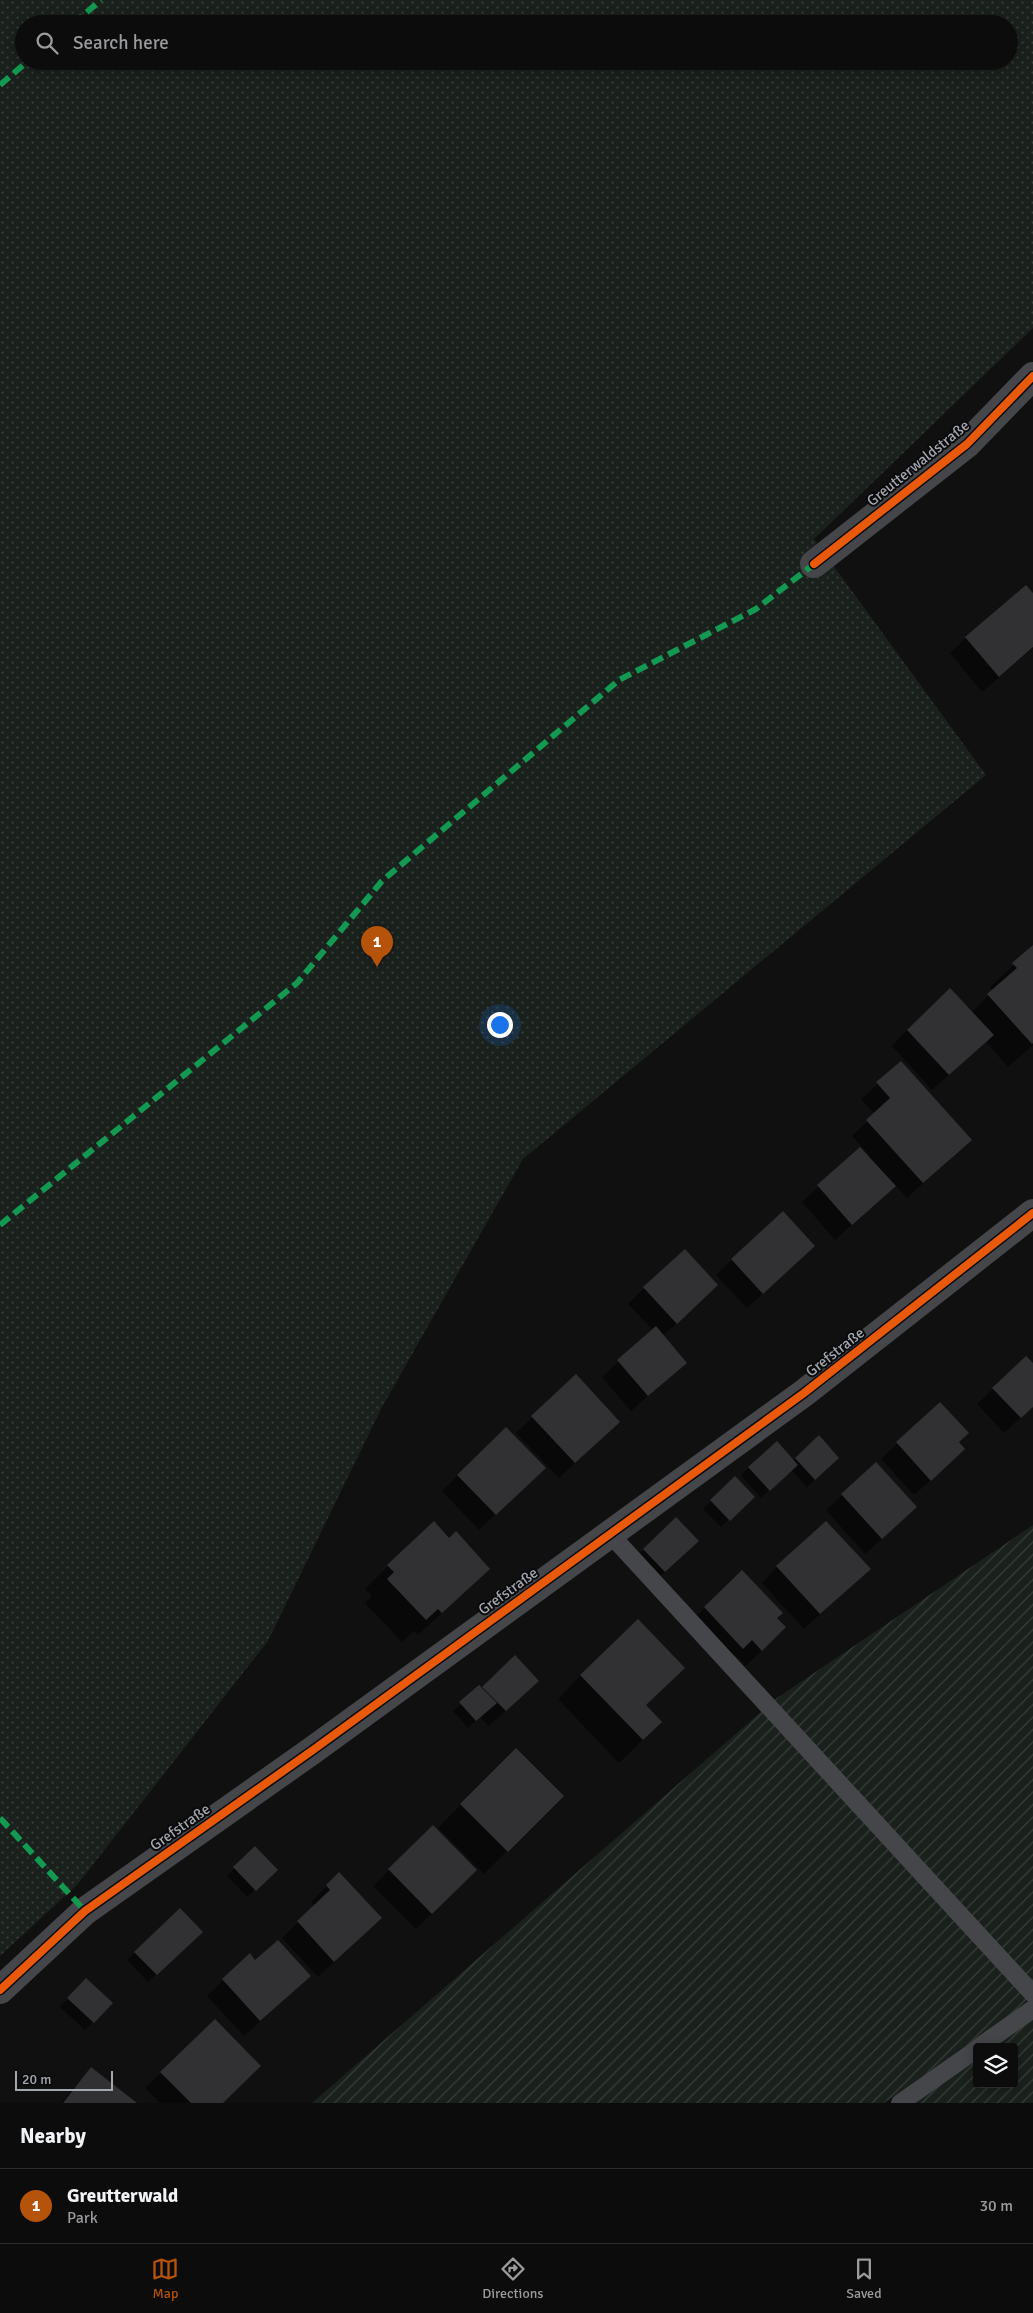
<!DOCTYPE html>
<html lang="en">
<head>
<meta charset="utf-8">
<style>
	:root { --surface:#0c0c0d; --page:#1a1a1b; --text:#f1f3f6; --muted:#9a9b9d; --line:#2c2c2e; --accent:#b45309 }
	body { margin:0; font-family:Signika,sans-serif; background:var(--page); color:var(--text) }
	.controls { position:absolute; right:15px; bottom:15px; display:grid; overflow:hidden; border-radius:5px; box-shadow:0 2px 12px #0003 }
	.controls button { width:45px; height:45px; display:grid; place-items:center; padding:0; border:0; border-bottom:1px solid var(--line); background:var(--surface); color:var(--text); font:25px sans-serif }
	.scale { position:absolute; left:15px; bottom:12px; width:98px; box-sizing:border-box; padding-left:5px; border:2px solid #a2a7b0; border-top:0; font-size:14px; line-height:18px; white-space:nowrap; color:#a2a7b0; -webkit-text-stroke:4px #0b0b0c; paint-order:stroke }
	.you { position:absolute; left:499px; top:1024px; width:18px; height:18px; margin:-12px; border:4px solid #fff; border-radius:50%; background:#1a73e8; box-shadow:0 0 0 8px #1a73e833 }
	.badge { display:grid; place-items:center; width:32px; height:32px; border-radius:50%; background:var(--accent); color:#fff; font-size:16px; font-weight:700 }
	.pin { position:absolute; translate:-50% -41px; filter:drop-shadow(0 1px 2px #0008) }
	.pin::after { content:''; position:absolute; top:26px; width:18px; height:15px; background:inherit; clip-path:polygon(0 0,100% 0,50% 100%) }
	.list { margin:0; padding:0; list-style:none }
	h2 { display:flex; justify-content:space-between; align-items:center; height:65px; margin:0; padding:0 20px; font-size:21px }
	h2 small { font-size:16px; font-weight:400; color:var(--muted) }
	.list li { display:grid; grid-template-columns:32px 1fr auto; gap:15px; align-items:center; box-sizing:border-box; height:75px; padding:0 20px; border-top:1px solid var(--line) }
	.list b { display:block; font-size:19px; white-space:nowrap }
	.list p { margin:0; font-size:16px; white-space:nowrap; color:var(--muted) }
	.list em { font-size:16px; font-style:normal; color:var(--muted) }
	.icon { flex:none; width:28px; height:28px; fill:none; stroke:currentColor; stroke-width:2; stroke-linecap:round; stroke-linejoin:round }
	.map { position:relative; flex:none; width:1033px; height:2103px; overflow:hidden }
	.search { position:absolute; background:var(--surface); box-shadow:0 2px 12px #0003; left:15px; right:15px; top:15px; height:55px; display:flex; align-items:center; gap:12px; box-sizing:border-box; padding:0 18px; border-radius:28px; color:var(--muted); font-size:19px }
	.sheet { height:140px; background:var(--surface) }
	nav { display:flex; justify-content:space-around; align-items:center; box-sizing:border-box; height:70px; border-top:1px solid var(--line); background:var(--surface); font-size:14px; color:var(--muted) }
	nav a { display:grid; justify-items:center; gap:2px }
	nav .on { color:var(--accent) }
	.map>svg:first-child { display:block }
</style>
</head>
<body>
<div class="map">
<svg width="1033" height="2103" viewBox="0 0 1033 2103">
	<defs>
		<pattern id="grass-dots" width="8" height="8" patternUnits="userSpaceOnUse" patternTransform="scale(1.25)"><rect width="8" height="8" fill="#1a201b"/><path d="M2 2h.1M6 6h.1" fill="none" stroke="#383e3a" stroke-width="1.8" stroke-linecap="round"/></pattern>
		<pattern id="garden-furrows" width="10" height="10" patternUnits="userSpaceOnUse" patternTransform="scale(1.25)"><rect width="10" height="10" fill="#1a201b"/><path d="M-1 1l2-2M0 10L10 0M9 11l2-2" fill="none" stroke="#383e3a"/></pattern>
	</defs>
	<rect width="100%" height="100%" fill="#101011"/>
	<!-- grass -->
	<path fill="url(#grass-dots)" fill-rule="evenodd" d="M0,0h1033v328l-219,211 172,236 -463,384 -141,248 -114,234 -191,244 -77,71zM24,24h985v37h-985z"/>
	<!-- garden -->
	<g fill="url(#garden-furrows)">
		<path d="M1033,1525v474l-149,104h-572l465,-405z"/>
		<path d="M1033,2018v85h-117l61,-46v27h37v-37h-23z"/>
	</g>
	<!-- shadow -->
	<g fill="#0007">
		<path d="M1033,595v53l-51,44 -32,-39 16,-15z"/>
		<path d="M1033,947v98l-25,22 -22,-25 -54,48 -40,-44 15,-16 64,-17 22,-22 -3,-4z"/>
		<path d="M901,1063l53,92 -47,43 -12,-13 -60,55 -33,-38 58,-53 7,8 2,-2 -17,-19 23,-22 -14,-15z"/>
		<path d="M732,1260l66,2 -51,46 -31,-33z"/>
		<path d="M644,1288l57,13 -38,35 22,27 -54,48 -29,-34 51,-47 -25,-26z"/>
		<path d="M1033,1365v41l-29,27 -27,-29 16,-15z"/>
		<path d="M576,1376l27,61 -44,41 -43,-45z"/>
		<path d="M940,1404l17,38 -9,23 -34,30 -33,-36z"/>
		<path d="M819,1437l11,28 -23,22 -16,-17 -30,28 -20,-23 36,-32 16,18z"/>
		<path d="M458,1475l70,9 -49,46 -37,-39z"/>
		<path d="M735,1478l18,19 -32,30 -18,-18z"/>
		<path d="M842,1495l57,28 -34,31 -39,-44z"/>
		<path d="M676,1519l21,21 -40,39 -21,-22z"/>
		<path d="M449,1540l40,29 -71,66 -4,-4 -12,11 -37,-39 7,-7 -7,-7 23,-23z"/>
		<path d="M777,1567l92,2 -65,60 -42,-46z"/>
		<path d="M742,1572l43,55 -39,39 -11,-11 -9,9 -37,-41z"/>
		<path d="M515,1657l6,39 -32,30 -9,-9 -12,11 -15,-17 28,-22z"/>
		<path d="M581,1675l64,31 16,16 -42,41 -61,-64z"/>
		<path d="M516,1749l46,47 -78,78 -46,-46z"/>
		<path d="M433,1827l43,43 -60,59 -43,-43z"/>
		<path d="M255,1848l21,22 -29,27 -20,-21z"/>
		<path d="M339,1874l25,60 -46,43 -36,-39 33,-32 -4,-4z"/>
		<path d="M180,1909l21,23 -53,50 -21,-22z"/>
		<path d="M249,1955l6,7 54,14 -65,60 -37,-40z"/>
		<path d="M78,1987l33,16 -26,27 -25,-23z"/>
		<path d="M91,2068l44,35h-74z"/>
		<path d="M161,2073l60,30h-61l-15,-15z"/>
	</g>
	<!-- building -->
	<g fill="#313133">
		<path d="M1026,585l7,8v54l-34,30 -34,-40z"/>
		<path d="M1033,945v98l-1,1 -45,-50 30,-26 -5,-5z"/>
		<path d="M950,988l44,47 -45,40 -42,-45z"/>
		<path d="M901,1061l71,79 -49,43 -57,-63 24,-22 -14,-16z"/>
		<path d="M860,1147l36,39 -44,39 -35,-40z"/>
		<path d="M783,1211l32,35 -52,48 -32,-35z"/>
		<path d="M685,1249l33,36 -41,39 -34,-37z"/>
		<path d="M656,1326l31,37 -39,33 -31,-36z"/>
		<path d="M1026,1356l7,7v44l-12,11 -29,-30z"/>
		<path d="M576,1374l44,48 -45,41 -44,-47z"/>
		<path d="M940,1402l29,31 -10,9 6,7 -34,32 -35,-39z"/>
		<path d="M506,1427l40,41 -50,47 -39,-40z"/>
		<path d="M819,1435l20,23 -24,22 -20,-22z"/>
		<path d="M777,1441l21,24 -28,26 -22,-24z"/>
		<path d="M876,1462l41,45 -35,32 -41,-45z"/>
		<path d="M735,1476l20,21 -25,24 -20,-21z"/>
		<path d="M676,1517l23,24 -34,31 -22,-23z"/>
		<path d="M434,1521l15,17 7,-7 34,38 -48,44 -4,-4 -12,11 -39,-41 7,-7 -7,-7z"/>
		<path d="M826,1521l45,48 -51,45 -44,-48z"/>
		<path d="M742,1570l41,43 -6,5 9,9 -24,24 -10,-11 -9,9 -39,-42z"/>
		<path d="M638,1619l47,49 -39,37 16,17 -19,18 -63,-65z"/>
		<path d="M515,1655l24,26 -33,30 -24,-24z"/>
		<path d="M479,1685l18,18 -21,18 -17,-19z"/>
		<path d="M516,1748l48,48 -56,56 -48,-48z"/>
		<path d="M433,1825l44,45 -45,44 -44,-45z"/>
		<path d="M255,1846l23,24 -22,21 -23,-24z"/>
		<path d="M339,1872l43,46 -48,44 -37,-41 33,-31 -4,-5z"/>
		<path d="M180,1908l23,24 -46,43 -23,-23z"/>
		<path d="M278,1940l33,36 -51,45 -38,-42 28,-26 5,7z"/>
		<path d="M86,1978l27,25 -19,20 -27,-25z"/>
		<path d="M215,2019l46,47 -38,37h-32l-31,-31z"/>
		<path d="M91,2067l46,36h-74z"/>
	</g>
	<g fill="none" stroke-linecap="round" stroke-linejoin="round">
		<!-- lane -->
		<g stroke="#444649" stroke-width="18">
			<path d="M610,1534l423,460"/>
			<path d="M979,2047l54,-38"/>
			<path d="M900,2103l77,-54"/>
		</g>
		<!-- street -->
		<g stroke="#444649" stroke-width="28">
			<path d="M814,564l153,-120 66,-68"/>
			<path d="M0,1990l85,-79 228,-161 491,-357 229,-180"/>
		</g>
		<!-- quiet -->
		<g stroke="#139951" stroke-width="6" stroke-dasharray="12 6" stroke-linecap="butt">
			<path d="M73,24l28,-24"/>
			<path d="M0,85l28,-24"/>
			<path d="M0,1225l297,-242 85,-102 237,-201 137,-71 58,-45"/>
			<path d="M0,1818l85,93"/>
		</g>
		<!-- cycleway casing -->
		<g stroke="#0b0b0c" stroke-width="11">
			<g id="cycleway">
				<path d="M814,564l153,-120 66,-68"/>
				<path d="M0,1990l85,-79 228,-161 491,-357 229,-180"/>
			</g>
		</g>
		<!-- cycleway -->
		<use href="#cycleway" stroke="#e8590c" stroke-width="8"/>
	</g>
	<g text-anchor="middle" stroke-width="4" stroke-linejoin="round" paint-order="stroke">
		<!-- street labels -->
		<g font-size="15" fill="#a2a7b0" stroke="#0b0b0c">
			<text transform="translate(918 463) rotate(-39)" y="5">Greutterwaldstraße</text>
			<text transform="translate(835 1352) rotate(-38)" y="5">Grefstraße</text>
			<text transform="translate(508 1591) rotate(-36)" y="5">Grefstraße</text>
			<text transform="translate(180 1827) rotate(-35)" y="5">Grefstraße</text>
		</g>
	</g>
</svg>
<div class="controls">
<button><svg class="icon" aria-label="layers" viewBox="0 0 24 24"><path d="M12 4l9 5-9 5-9-5zM3 14l9 5 9-5"/></svg></button>
</div>
<div class="scale">20 m</div>
<div class="you"></div>
<div class="pin badge" style="left:377px;top:967px">1</div>
<div class="search"><svg class="icon" aria-label="search" viewBox="0 0 24 24"><circle cx="10" cy="10" r="6"/><path d="M15 15l6 6"/></svg>Search here</div>
</div>
<section class="sheet">
<h2>Nearby<small></small></h2>
<ul class="list">
<li><span class="badge">1</span><div><b>Greutterwald</b><p>Park</p></div><em>30 m</em></li>
</ul>
</section>
<nav>
<a class="on"><svg class="icon" aria-label="map" viewBox="0 0 24 24"><path d="M3 6l6-2 6 2 6-2v14l-6 2-6-2-6 2zM9 4v14M15 6v14"/></svg>Map</a>
<a><svg class="icon" aria-label="directions" viewBox="0 0 24 24"><path d="M12 3l9 9-9 9-9-9zM9 14v-3h6M13 9l2 2-2 2"/></svg>Directions</a>
<a><svg class="icon" aria-label="saved" viewBox="0 0 24 24"><path d="M7 4h10v16l-5-4-5 4z"/></svg>Saved</a>
</nav>
</body>
</html>
